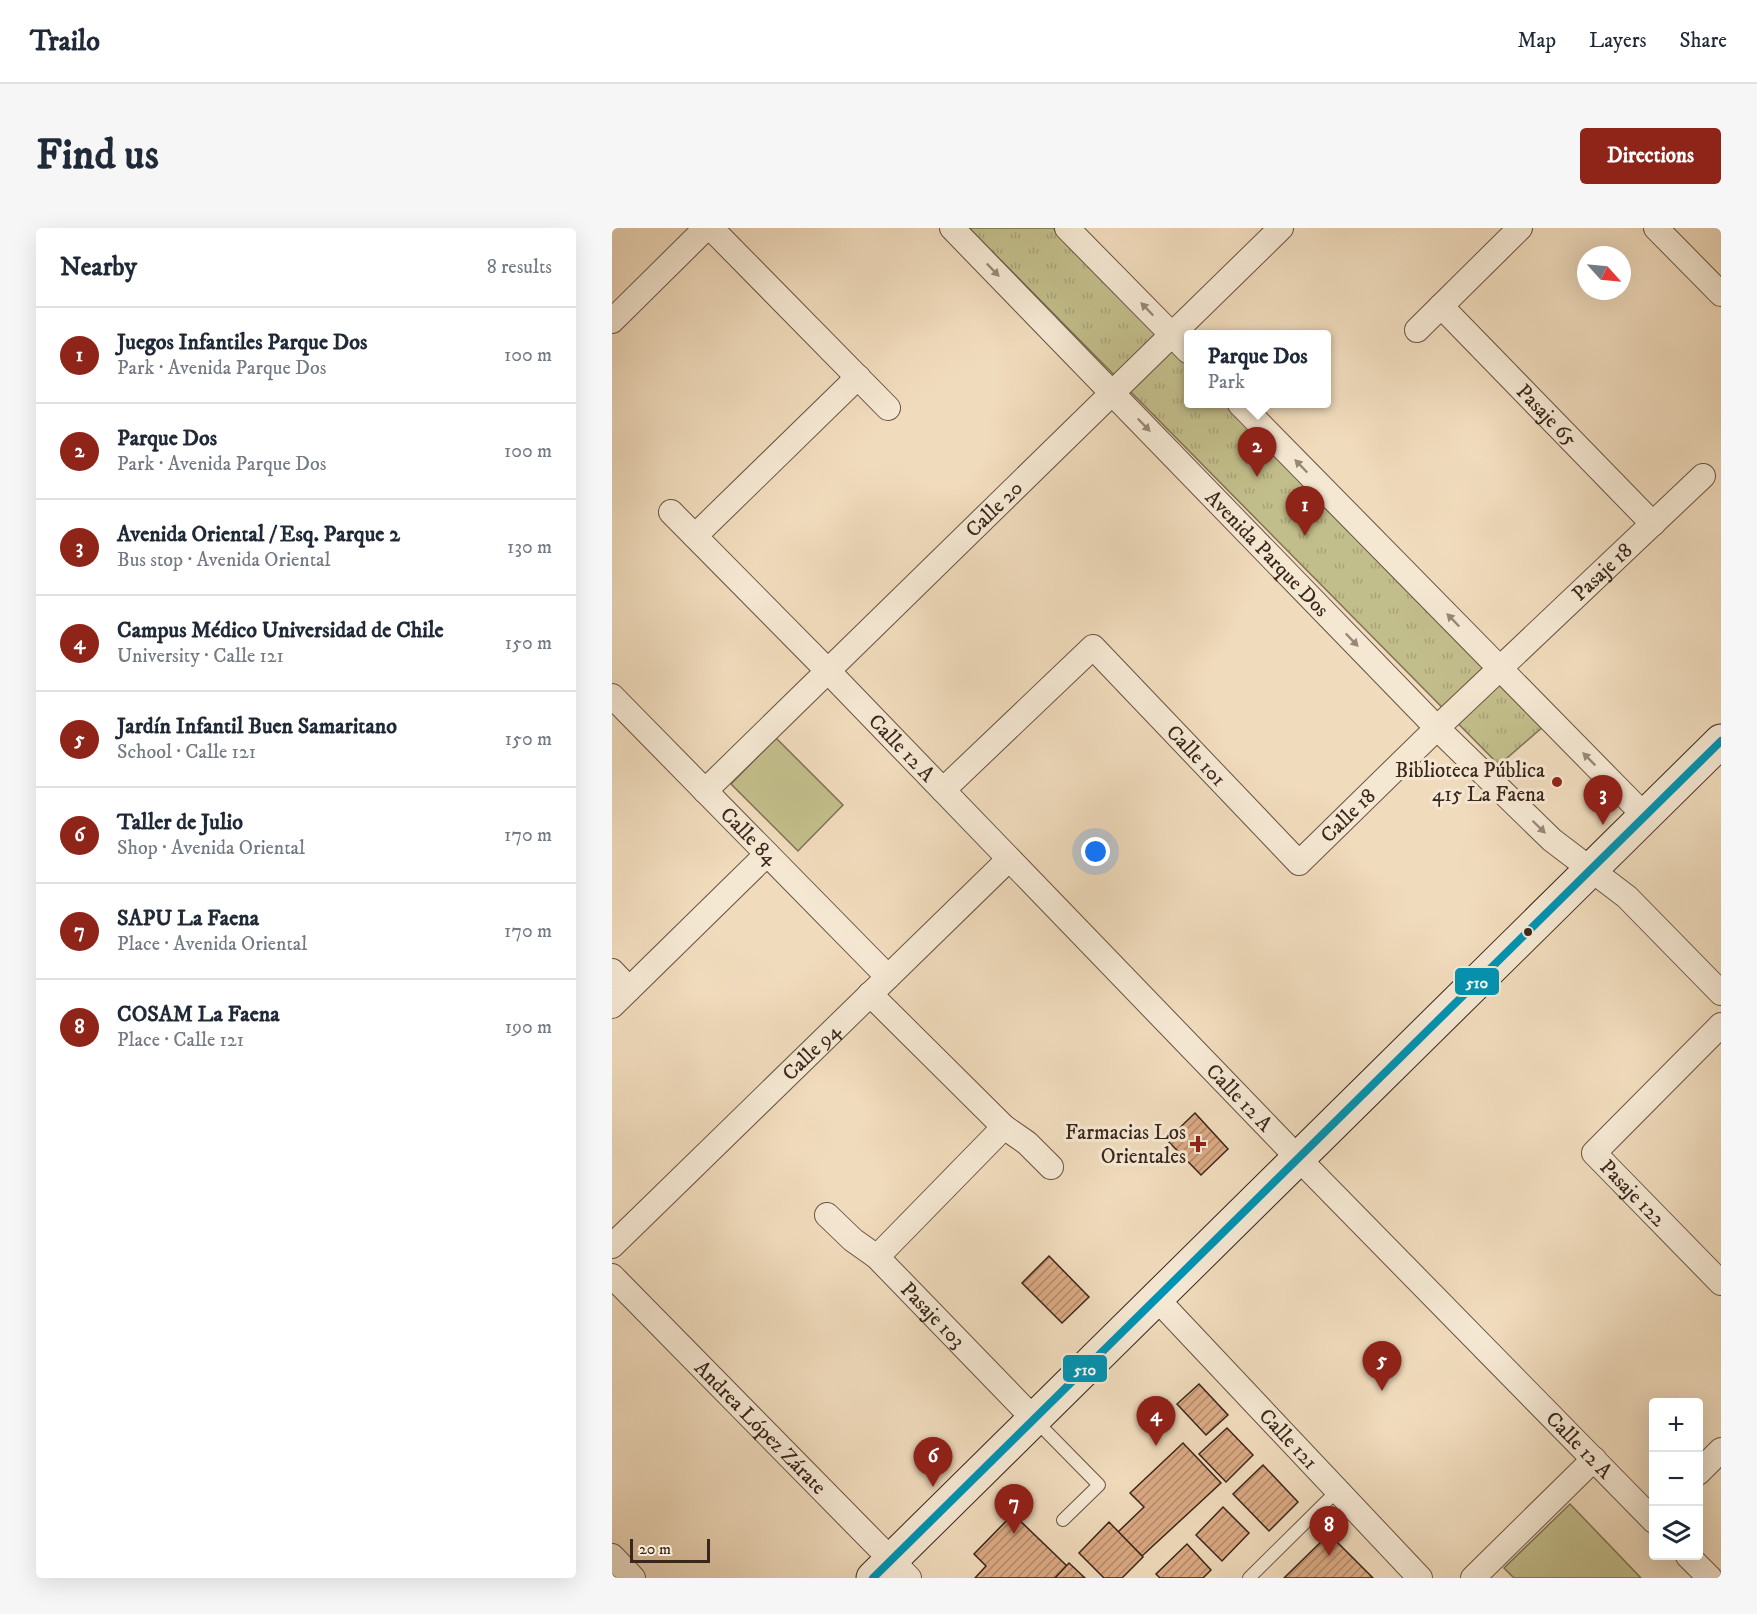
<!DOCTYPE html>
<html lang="en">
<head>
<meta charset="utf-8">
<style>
	:root { --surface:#fff; --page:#f6f6f7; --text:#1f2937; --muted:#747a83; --line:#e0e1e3; --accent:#8f2418 }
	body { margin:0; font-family:"IM FELL DW Pica",serif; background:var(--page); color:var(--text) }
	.controls { position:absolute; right:18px; bottom:18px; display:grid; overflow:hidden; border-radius:6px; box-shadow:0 6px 24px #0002 }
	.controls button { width:54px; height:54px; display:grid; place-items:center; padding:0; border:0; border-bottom:2px solid var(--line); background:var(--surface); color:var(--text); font:30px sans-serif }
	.compass { position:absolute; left:965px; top:18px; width:54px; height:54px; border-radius:50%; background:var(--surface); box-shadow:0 6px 24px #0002; rotate:117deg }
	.scale { position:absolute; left:18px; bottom:15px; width:80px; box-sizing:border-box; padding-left:6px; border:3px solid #3a261b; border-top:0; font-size:16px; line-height:21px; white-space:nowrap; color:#3a261b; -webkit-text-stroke:4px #f5e8d3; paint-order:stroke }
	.you { position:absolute; left:484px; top:624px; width:21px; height:21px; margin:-15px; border:4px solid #fff; border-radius:50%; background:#1a73e8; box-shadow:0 0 0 9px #1a73e833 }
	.badge { display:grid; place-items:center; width:39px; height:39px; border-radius:50%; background:var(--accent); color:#fff; font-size:20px; font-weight:700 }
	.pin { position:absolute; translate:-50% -50px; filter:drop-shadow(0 2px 3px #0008) }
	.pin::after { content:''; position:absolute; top:32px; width:21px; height:18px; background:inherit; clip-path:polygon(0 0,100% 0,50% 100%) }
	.popup { position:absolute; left:572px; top:102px; width:147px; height:78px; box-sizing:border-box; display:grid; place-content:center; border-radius:6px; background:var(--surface); filter:drop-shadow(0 2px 4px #0005); font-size:20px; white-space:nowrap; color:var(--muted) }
	.popup b { font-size:22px; color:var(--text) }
	.popup::after { content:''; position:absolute; left:50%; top:100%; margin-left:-12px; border:12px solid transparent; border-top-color:var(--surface) }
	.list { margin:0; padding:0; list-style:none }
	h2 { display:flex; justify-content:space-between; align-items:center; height:78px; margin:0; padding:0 24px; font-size:26px }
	h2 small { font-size:20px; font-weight:400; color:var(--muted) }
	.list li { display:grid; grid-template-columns:39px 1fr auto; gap:18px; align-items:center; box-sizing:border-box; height:96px; padding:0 24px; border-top:2px solid var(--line) }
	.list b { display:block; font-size:22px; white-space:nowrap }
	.list p { margin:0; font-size:20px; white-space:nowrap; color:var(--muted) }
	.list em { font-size:20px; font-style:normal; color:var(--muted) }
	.icon { flex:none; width:33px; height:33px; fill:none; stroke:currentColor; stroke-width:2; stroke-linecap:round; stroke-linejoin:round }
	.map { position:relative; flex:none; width:1109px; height:1350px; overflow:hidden; border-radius:6px }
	header { display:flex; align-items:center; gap:36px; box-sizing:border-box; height:84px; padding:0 30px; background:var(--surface); border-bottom:2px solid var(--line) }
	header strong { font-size:28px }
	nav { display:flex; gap:33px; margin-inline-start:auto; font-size:21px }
	.intro { display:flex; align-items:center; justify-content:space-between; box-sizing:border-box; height:144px; padding:0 36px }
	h1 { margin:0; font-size:42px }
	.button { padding:15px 27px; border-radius:6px; background:var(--accent); color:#fff; font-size:21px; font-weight:700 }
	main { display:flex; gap:36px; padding:0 36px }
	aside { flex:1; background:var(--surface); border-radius:6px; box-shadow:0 6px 24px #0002 }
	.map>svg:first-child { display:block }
</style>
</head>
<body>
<header>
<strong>Trailo</strong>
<nav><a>Map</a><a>Layers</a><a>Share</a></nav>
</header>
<div class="intro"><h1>Find us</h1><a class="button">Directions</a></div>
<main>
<aside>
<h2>Nearby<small>8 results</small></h2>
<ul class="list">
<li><span class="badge">1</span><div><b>Juegos Infantiles Parque Dos</b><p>Park · Avenida Parque Dos</p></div><em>100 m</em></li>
<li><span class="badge">2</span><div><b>Parque Dos</b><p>Park · Avenida Parque Dos</p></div><em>100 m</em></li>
<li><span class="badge">3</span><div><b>Avenida Oriental / Esq. Parque 2</b><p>Bus stop · Avenida Oriental</p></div><em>130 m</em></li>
<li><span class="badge">4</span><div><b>Campus Médico Universidad de Chile</b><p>University · Calle 121</p></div><em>150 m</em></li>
<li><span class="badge">5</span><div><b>Jardín Infantil Buen Samaritano</b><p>School · Calle 121</p></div><em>150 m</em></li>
<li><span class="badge">6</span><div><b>Taller de Julio</b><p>Shop · Avenida Oriental</p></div><em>170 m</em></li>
<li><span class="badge">7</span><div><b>SAPU La Faena</b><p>Place · Avenida Oriental</p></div><em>170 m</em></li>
<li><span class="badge">8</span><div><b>COSAM La Faena</b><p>Place · Calle 121</p></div><em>190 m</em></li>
</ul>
</aside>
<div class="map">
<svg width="1109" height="1350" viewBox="0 0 1109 1350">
	<defs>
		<pattern id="grass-tufts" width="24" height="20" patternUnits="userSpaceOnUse" patternTransform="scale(1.5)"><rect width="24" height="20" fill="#c2be8b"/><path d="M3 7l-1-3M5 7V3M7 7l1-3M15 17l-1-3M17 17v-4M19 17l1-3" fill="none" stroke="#a7a377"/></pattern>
		<pattern id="building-hatch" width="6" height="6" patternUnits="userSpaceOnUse" patternTransform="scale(1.5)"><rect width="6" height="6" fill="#dbaa84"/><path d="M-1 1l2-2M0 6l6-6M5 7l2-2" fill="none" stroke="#b38a6b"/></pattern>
	</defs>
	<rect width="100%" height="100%" fill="#f0dbbc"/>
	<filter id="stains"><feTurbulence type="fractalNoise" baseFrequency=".00333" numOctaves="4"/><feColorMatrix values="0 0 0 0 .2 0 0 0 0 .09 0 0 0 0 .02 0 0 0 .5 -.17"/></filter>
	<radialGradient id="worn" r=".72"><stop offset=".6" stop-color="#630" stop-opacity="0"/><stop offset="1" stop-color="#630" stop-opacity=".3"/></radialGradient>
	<!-- grass -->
	<path fill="url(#grass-tufts)" stroke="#7e7253" stroke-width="1.5" d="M357,0h84l135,137v39h38l318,322 -45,39z"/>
	<!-- pitch -->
	<g fill="#c2be8b" stroke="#7e7253" stroke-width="1.5">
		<path d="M164,510l67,67 -45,46 -67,-67z"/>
		<path d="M958,1276l71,74h-127l-10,-10z"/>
	</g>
	<!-- building -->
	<g fill="url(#building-hatch)" stroke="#3a261b" stroke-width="1.5">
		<path d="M583,885l33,36 -27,26 -34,-35z"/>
		<path d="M437,1028l40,41 -27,26 -40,-40z"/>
		<path d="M587,1156l29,31 -22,20 -29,-31z"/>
		<path d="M615,1200l26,27 -27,27 -27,-28z"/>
		<path d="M571,1215l38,40 -79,73 -24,-24 26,-25 -14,-14z"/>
		<path d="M651,1237l35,37 -29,29 -36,-37z"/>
		<path d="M611,1279l26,26 -27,28 -26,-26z"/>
		<path d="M401,1286l54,52 -12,12h-80l11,-12 -12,-12z"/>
		<path d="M497,1294l34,35 -21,21h-18l-25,-25z"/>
		<path d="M717,1306l44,44h-89z"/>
		<path d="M575,1316l24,26 -8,8h-43l-4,-4z"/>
		<path d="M457,1335l16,15h-30z"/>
	</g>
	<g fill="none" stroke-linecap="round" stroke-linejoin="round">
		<!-- lane casing -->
		<g stroke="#685343" stroke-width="14">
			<g id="lane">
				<path d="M423,1192l64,65 -36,35"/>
				<path d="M637,1350l88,-87"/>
			</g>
		</g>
		<!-- street casing -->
		<g stroke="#685343" stroke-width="26">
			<g id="street">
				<path d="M99,0l177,180"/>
				<path id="s1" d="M340,0l485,500 115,112 75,57 94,96"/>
				<path d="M455,0l121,123"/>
				<path d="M1044,0l65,66"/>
				<path id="s2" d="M829,78l212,218"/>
				<path d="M0,93l94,-93"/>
				<path d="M805,102l103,-102"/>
				<path d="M628,176l405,412"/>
				<path id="s3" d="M59,284l157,159 470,487 356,363"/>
				<path d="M83,308l163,-159"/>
				<path id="s4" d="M0,468l276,281"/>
				<path id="s5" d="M331,562l150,-143 206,216 138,-135 266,-252"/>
				<path id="s6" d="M93,563l576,-563"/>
				<path d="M0,743l17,18"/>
				<path d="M258,766l134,133 23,16 24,24"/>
				<path d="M0,778l155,-152"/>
				<path id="s7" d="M1109,797l-127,128 127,130"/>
				<path id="s8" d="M215,987l26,25 24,17 158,163"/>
				<path id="s9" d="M0,1018l397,-387"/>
				<path d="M265,1029l127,-130"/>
				<path id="s10" d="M0,1048l297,302"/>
				<path id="s11" d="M545,1071l263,279"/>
				<path d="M1086,1245l23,-23"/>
				<path d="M0,1328l21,22"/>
				<path d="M1076,1328l22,22"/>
				<path d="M861,1350l121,-119"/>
			</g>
		</g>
		<!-- secondary casing -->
		<g stroke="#3a261b" stroke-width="35">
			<path id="secondary" d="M261,1350l848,-837"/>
		</g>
		<!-- lane -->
		<use href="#lane" stroke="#f5e8d3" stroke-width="12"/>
		<!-- street -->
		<use href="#street" stroke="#f5e8d3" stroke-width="24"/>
		<!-- secondary -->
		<use href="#secondary" stroke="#f5e8d3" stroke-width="33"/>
		<!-- bus-1 casing -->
		<g stroke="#f5e8d3" stroke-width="12">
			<path id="bus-1" d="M261,1350l848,-837"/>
		</g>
		<!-- bus-1 -->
		<use href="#bus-1" stroke="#0093b3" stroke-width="8"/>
	</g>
	<!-- one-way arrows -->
	<defs><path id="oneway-solid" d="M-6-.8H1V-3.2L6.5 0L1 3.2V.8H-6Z" transform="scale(1.5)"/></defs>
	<g fill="#988777">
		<use href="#oneway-solid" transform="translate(381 42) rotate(46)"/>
		<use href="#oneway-solid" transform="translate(535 81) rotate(-134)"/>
		<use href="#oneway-solid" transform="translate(532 197) rotate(46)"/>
		<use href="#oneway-solid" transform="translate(689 238) rotate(-134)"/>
		<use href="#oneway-solid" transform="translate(841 392) rotate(-134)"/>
		<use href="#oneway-solid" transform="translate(740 412) rotate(46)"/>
		<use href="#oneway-solid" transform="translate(977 531) rotate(-135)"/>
		<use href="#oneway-solid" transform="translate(927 599) rotate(44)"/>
	</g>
	<!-- markers -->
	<g fill="#8f2418" stroke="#f5e8d3" stroke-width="2">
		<circle cx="945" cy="554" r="6"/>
		<path d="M583 907h6v6h6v6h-6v6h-6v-6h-6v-6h6z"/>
	</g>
	<circle fill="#3a261b" stroke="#f5e8d3" stroke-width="2" cx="916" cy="704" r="5"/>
	<g text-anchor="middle" stroke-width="6" stroke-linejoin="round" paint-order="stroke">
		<!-- street labels -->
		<g font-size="21" fill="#3a261b" stroke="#f5e8d3">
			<text dy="7" stroke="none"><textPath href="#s2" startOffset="152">Pasaje 65</textPath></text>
			<text dy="7" stroke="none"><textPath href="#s6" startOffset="404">Calle 20</textPath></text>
			<text dy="7" stroke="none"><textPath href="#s1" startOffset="453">Avenida Parque Dos</textPath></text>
			<text dy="7" stroke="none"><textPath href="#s5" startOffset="926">Pasaje 18</textPath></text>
			<text dy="7" stroke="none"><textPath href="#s3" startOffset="330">Calle 12 A</textPath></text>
			<text dy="7" stroke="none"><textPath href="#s5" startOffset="357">Calle 101</textPath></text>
			<text dy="7" stroke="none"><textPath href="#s5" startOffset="574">Calle 18</textPath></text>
			<text dy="7" stroke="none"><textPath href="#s4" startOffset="196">Calle 84</textPath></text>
			<text dy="7" stroke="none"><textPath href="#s9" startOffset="278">Calle 94</textPath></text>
			<text dy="7" stroke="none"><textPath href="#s3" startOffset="816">Calle 12 A</textPath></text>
			<text dy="7" stroke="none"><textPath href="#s7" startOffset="236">Pasaje 122</textPath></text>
			<text dy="7" stroke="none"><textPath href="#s8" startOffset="146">Pasaje 103</textPath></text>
			<text dy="7" stroke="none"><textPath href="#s10" startOffset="212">Andrea López Zárate</textPath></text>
			<text dy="7" stroke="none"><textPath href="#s11" startOffset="192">Calle 121</textPath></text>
			<text dy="7" stroke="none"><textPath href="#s3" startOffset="1302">Calle 12 A</textPath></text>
		</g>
		<!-- poi labels -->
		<g font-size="21" fill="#3a261b" stroke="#f5e8d3" text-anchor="end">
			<text x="933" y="549">Biblioteca Pública<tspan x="933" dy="24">415 La Faena</tspan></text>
			<text x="574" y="911">Farmacias Los<tspan x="574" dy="24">Orientales</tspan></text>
		</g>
	</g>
	<g stroke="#f5e8d3" stroke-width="2">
		<rect x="842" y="739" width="46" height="29" rx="6" fill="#0093b3"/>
		<rect x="450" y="1126" width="46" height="29" rx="6" fill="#0093b3"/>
	</g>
	<g font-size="16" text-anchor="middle" font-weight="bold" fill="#fff">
		<text x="865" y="760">510</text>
		<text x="473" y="1147">510</text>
	</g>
	<rect width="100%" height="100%" filter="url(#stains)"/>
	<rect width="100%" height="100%" fill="url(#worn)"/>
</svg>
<div class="controls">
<button>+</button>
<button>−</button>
<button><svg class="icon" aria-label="layers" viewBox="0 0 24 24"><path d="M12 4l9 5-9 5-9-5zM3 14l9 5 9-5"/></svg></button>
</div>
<svg class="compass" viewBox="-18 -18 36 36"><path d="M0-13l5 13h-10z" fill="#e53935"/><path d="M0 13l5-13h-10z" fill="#747a83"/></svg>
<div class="scale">20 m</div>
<div class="you"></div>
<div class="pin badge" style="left:693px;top:308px">1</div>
<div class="pin badge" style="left:645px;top:249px">2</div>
<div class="popup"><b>Parque Dos</b>Park</div>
<div class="pin badge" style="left:991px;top:597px">3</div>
<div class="pin badge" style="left:544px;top:1218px">4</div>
<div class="pin badge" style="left:770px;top:1163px">5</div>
<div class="pin badge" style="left:321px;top:1259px">6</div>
<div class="pin badge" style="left:402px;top:1306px">7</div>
<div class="pin badge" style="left:717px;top:1328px">8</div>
</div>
</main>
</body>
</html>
